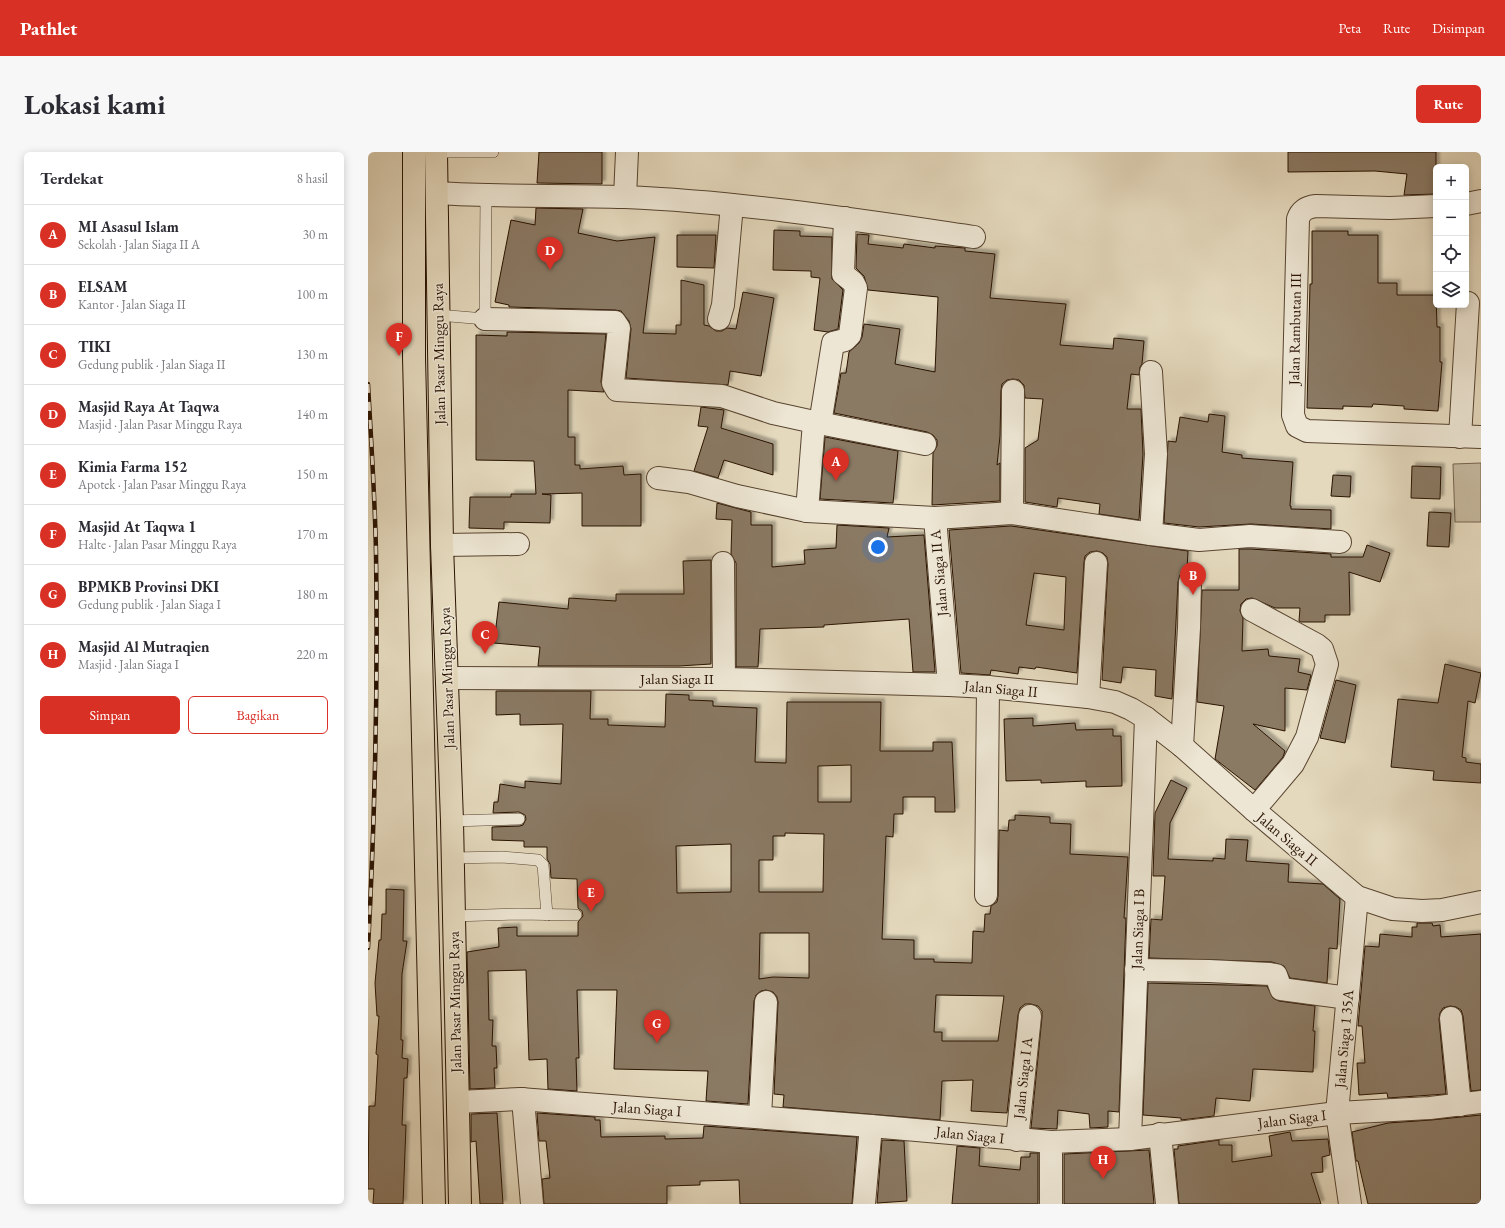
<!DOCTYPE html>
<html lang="id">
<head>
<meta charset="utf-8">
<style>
	:root { --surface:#fff; --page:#f7f7f7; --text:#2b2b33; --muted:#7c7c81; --line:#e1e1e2; --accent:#d93025 }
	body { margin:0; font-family:"EB Garamond",serif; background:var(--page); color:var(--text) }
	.controls { position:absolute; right:12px; top:12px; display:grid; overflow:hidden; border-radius:6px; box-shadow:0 2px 10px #0003 }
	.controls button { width:36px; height:36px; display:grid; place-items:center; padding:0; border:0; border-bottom:1px solid var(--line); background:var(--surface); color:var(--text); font:20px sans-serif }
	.you { position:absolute; left:510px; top:395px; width:14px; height:14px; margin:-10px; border:3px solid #fff; border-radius:50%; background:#1a73e8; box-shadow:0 0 0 6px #1a73e833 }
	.badge { display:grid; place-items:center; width:26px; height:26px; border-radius:50%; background:var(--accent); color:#fff; font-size:13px; font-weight:700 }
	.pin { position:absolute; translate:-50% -33px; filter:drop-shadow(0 1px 2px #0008) }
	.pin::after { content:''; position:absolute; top:21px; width:14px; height:12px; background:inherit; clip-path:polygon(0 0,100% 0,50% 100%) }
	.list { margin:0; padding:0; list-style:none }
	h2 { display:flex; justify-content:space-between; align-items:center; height:52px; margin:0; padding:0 16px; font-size:17px }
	h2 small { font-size:13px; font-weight:400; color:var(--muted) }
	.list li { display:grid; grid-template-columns:26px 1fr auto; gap:12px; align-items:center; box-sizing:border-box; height:60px; padding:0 16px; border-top:1px solid var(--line) }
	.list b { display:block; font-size:15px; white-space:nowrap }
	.list p { margin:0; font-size:13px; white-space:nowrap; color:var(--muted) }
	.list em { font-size:13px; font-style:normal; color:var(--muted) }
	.actions { display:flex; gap:8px; padding:12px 16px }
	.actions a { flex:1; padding:9px 0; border:1px solid var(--accent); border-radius:6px; text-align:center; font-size:14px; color:var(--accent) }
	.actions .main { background:var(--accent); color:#fff }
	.icon { flex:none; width:22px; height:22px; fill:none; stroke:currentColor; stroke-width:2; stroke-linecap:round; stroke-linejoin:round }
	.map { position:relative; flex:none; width:1113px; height:1052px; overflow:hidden; border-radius:6px }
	header { display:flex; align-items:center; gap:24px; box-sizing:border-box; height:56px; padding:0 20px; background:var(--accent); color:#fff }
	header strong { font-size:19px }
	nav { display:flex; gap:22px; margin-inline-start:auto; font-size:14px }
	.intro { display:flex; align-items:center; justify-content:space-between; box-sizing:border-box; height:96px; padding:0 24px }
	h1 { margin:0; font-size:28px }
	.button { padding:10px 18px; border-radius:6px; background:var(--accent); color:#fff; font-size:14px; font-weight:700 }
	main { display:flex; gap:24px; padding:0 24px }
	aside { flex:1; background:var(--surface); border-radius:6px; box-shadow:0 2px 10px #0003 }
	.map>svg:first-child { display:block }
</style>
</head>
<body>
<header>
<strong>Pathlet</strong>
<nav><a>Peta</a><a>Rute</a><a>Disimpan</a></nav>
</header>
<div class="intro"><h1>Lokasi kami</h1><a class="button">Rute</a></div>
<main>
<aside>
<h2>Terdekat<small>8 hasil</small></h2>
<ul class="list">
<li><span class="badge">A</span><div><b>MI Asasul Islam</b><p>Sekolah · Jalan Siaga II A</p></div><em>30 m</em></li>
<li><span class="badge">B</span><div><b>ELSAM</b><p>Kantor · Jalan Siaga II</p></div><em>100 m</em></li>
<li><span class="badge">C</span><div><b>TIKI</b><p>Gedung publik · Jalan Siaga II</p></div><em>130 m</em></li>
<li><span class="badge">D</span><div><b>Masjid Raya At Taqwa</b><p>Masjid · Jalan Pasar Minggu Raya</p></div><em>140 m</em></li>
<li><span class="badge">E</span><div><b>Kimia Farma 152</b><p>Apotek · Jalan Pasar Minggu Raya</p></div><em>150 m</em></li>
<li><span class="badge">F</span><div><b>Masjid At Taqwa 1</b><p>Halte · Jalan Pasar Minggu Raya</p></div><em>170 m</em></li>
<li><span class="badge">G</span><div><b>BPMKB Provinsi DKI</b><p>Gedung publik · Jalan Siaga I</p></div><em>180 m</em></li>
<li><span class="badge">H</span><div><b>Masjid Al Mutraqien</b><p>Masjid · Jalan Siaga I</p></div><em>220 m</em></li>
</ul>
<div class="actions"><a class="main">Simpan</a><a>Bagikan</a></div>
</aside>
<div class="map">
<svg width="1113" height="1052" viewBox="0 0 1113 1052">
	<defs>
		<filter id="shadow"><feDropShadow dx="3.5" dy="-3.5" stdDeviation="1" flood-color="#0004"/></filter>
	</defs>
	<rect width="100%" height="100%" fill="#e4d9bd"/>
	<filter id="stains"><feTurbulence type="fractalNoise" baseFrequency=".005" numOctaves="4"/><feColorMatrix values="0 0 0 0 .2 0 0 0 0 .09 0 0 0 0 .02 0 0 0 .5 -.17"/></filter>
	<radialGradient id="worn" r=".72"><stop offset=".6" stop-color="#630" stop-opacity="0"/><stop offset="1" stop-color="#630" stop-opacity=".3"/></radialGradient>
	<!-- green -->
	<path fill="#c4b79d" stroke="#76644f" d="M1113,311v59h-26l-2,-58z"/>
	<!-- building -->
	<g fill="#8a7963" stroke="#291201" fill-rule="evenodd" filter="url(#shadow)">
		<path d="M171,0h63v32l-65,-1z"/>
		<path d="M920,0h148v42l-32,1 3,-21 -32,-3 -87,1z"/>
		<path d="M168,56l47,1 -5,24 39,8 38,-4 -12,96 33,1v-9h5v-45l23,5v40l5,1 7,5h6l5,-3 9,1 7,-37 31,6 -13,78 -31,-5 -2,14 -102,-7 5,-49 -2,-8 -8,-10 -6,-1 -106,-3v-2l-14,-3 16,-82 24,5z"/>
		<path d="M406,78l26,1v5l32,1v42l11,11 -5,39 -10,3 -14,-2 6,-52 -9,-1v-6l-38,-1z"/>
		<path d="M944,79h36v4h30v48h19v12h39l1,32h3v35h2l-4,49 -34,-2v-3l-31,-2 -1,3 -29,-1v3l-36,-1 3,-124h2z"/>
		<path d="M489,82l12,1 -1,9 35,4 1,-4 31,4v-2l30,2v3l30,3 -5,44 76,6 -6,41 53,4 1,-11 30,3 -2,23 -2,3 -1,8 -8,-1 -4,35h14l2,45 -4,66 -40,-6 1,-10 -42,-6 -1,9 -32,-5v-54l13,-8 5,-41 -18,-1 -1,-13 -5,-5 -6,-1 -6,1 -5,4 -1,7 -1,45 -3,29 3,-2v38l-68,4 1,-52 4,-7v-6l-4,-5 -6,-3 -93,-19 7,-40h5l3,-21 10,-9 3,-6 2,-13 36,5 -5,35 40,8 3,-75 -70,-7 -4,-14 -8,-8z"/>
		<path d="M309,83h39l-2,33 -37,-1z"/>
		<path d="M139,180l99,2 -5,48 3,10 -36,-2v47h7v28h5v4l43,-3 1,9 17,-1v52h-59v-33l-40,1 9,1 -1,28 -46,-1v7l-35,-1 1,-31h41v-3h25l-2,-33 -58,-1v-125l31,1z"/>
		<path d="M333,255l23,3 -3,18 52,16v31l-49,-15 -6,18 -24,-7 14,-44 -10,-1z"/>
		<path d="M841,262l16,2 -3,36 20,3v3l51,4 -3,44h1v3l40,1v19l-80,-5 -52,3 -35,-4 4,-82 8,1 4,-25 28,5z"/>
		<path d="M457,285l73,14 -5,52 -73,-4z"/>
		<path d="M1044,314l29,1 -1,32 -29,-1z"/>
		<path d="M965,323l18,1 -1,21 -19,-1z"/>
		<path d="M349,351l34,9v13h21v42l33,-3 -1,-14 32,-2 1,-23 52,3 -2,9 37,-2 11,137h-22l-4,-53 -85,6v2l-64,2 -2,38h-22v-104l-5,-9 1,-34 -16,-1z"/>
		<path d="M1061,360l22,1 -2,34 -22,-1z"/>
		<path d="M643,374l177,25 -1,19 -7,5 -2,7 -6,117 -17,-3 1,-26 -33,-3 -2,16 -19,-3 6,-116 -1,-7 -4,-4 -6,-2 -7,1 -5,4 -1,6 -7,111 -41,-6 -1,2 -16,-2 -1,7 -27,-4 -1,5 -29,-2 -12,-143zM666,421l32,4 -2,53 -38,-5z"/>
		<path d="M999,393l23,8 -10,29 -31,-10 1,43h-25v7h-24l-2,-1 1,-13h-25l-23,-10 -6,1 -5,5 -1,7 3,7 -1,33 26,-2 1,7 31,3 -2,13 13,3 -4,15 -22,-2v43l-32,-7 32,27 -2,6 -28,33 -40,-31 9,-53 -27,-4 5,-112h37v-41h11l81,5v3h32z"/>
		<path d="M343,408v104l-32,2h-141l2,-19 -46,-4 5,-41 69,7 1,-11 47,3v-7h68l-1,-33z"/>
		<path d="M1077,512l36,9 -6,30 -7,-2 -6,56 4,1v4l15,2v19l-48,-3 1,-9 -43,-4 7,-68 40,4z"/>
		<path d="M968,528l20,5 -11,58 -25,-5z"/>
		<path d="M128,539h95l-1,28h18v6l57,2 1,-33 23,1v5l24,1v5l44,2 -2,54 31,1 1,-61h94l-1,49h53v-9h19l3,70h-20v-15h-32v17h-9l-1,23 -7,-1 -4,103 32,1v19h20v3l38,1 1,-32 11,1 1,-18h5l1,-8 6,-4 1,-6 1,-66 9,1 1,-11h6v-5l35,2v6l21,1 -1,30 58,3 -4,61h2l-7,194 -11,-1v16l-18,1 -1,-14 -31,-4 -1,19 -26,-1 11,-111v-6l-4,-5 -7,-2h-6l-5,4 -2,7 -11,98 -36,-2 2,-31 -31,1 -2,39 -157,-13 1,-12 -10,-1 4,-92 -1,-5 -4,-5 -7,-2 -5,1 -5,4 -2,6 -6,103 -42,-3 2,-30 -94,-2 3,-79h-40l2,68h-3l1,33 -29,-2 -1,-30 -18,1 -3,-90 -38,1 1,49h4l-1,26h4l1,22h-3l1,20 -25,1 -3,-137 32,-5 -1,-19 19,-1v9h61v-14l5,-6 -1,-5 -4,-3 -1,-29 -26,-1 -1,-14 -3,-5v-12h-23v-6l-32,-1v-13l28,-1 3,-1 3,-6 -1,-4 -6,-3 -26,1 1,-11h4l2,-18 25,4v-7l36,3 2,-60 -43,1v-11l-24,1zM483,613v37h-33v-36zM417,681l39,1 -1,58h-64v-32h14v-24h12zM363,692v48l-54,1 -1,-47zM392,781h49v45l-36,-1 -14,2zM568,843l68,1 -6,45h-56v-9h-8z"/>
		<path d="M665,566v8l42,-3 1,7 37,-1v7h8l1,50 -36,1v-6l-45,2v-3l-35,1 -2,-62z"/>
		<path d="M803,628l16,8 -17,35 -2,36 45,2v-3l12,1 1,-20 22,1 -2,21 43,3 -1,18 35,2 17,15 -3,50 -8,-1 -2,35 -37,-5 -6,-12 -12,-4 -123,-4 2,-39 11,1 3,-44h-12l2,-63z"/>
		<path d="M18,737l18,1 -1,51h4l-5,33 -1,66h2l-1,18 6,1 -1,19h-3l-2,47h4l-3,79h-30l1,-15h-6l1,-83h6l3,-51 -2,-1 3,-38h-2l-2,-33 4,-43h2l1,-26h4z"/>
		<path d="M1049,771h15l1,3 7,-1 1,12 40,-3v156l-10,1 -8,-75 -2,-6 -5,-3 -6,-1 -7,2 -3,5 -1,6 7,75 -58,4 -1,-5 -28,2 -2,-32h8l-3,-37h-4l7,-80 14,1 1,-13 32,3v-10h5z"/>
		<path d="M780,831l119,3 6,12 6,3 36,5 -2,25h2l-2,41 -60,-3 -3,32 -34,-3 -2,18 -33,4v-2l-38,-3z"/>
		<path d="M129,961l6,91h-23l-4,-63 -5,1v-28z"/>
		<path d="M169,961l58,4v3h5l1,17 64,-1v3l38,-1 1,-12 153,11 -5,67h-112l-1,-24 -39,1v4l-33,1v18h-123l-2,-25 8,-1 -4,-37h-7z"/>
		<path d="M1113,963v89h-113l-10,-43h-2l-4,-29 36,-9 43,-3z"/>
		<path d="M922,980l2,9 36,-2 2,16 -8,2 1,15 -12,1 10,31h-142l-5,-55h4v-3l41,-6v5h13v17l40,-6 -3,-20z"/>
		<path d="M514,988l22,1 3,60 -30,2z"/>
		<path d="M589,994l23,2 -1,18 41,4 1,-13h9v-4h8v51h-86z"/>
		<path d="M781,998l5,54h-90v-50z"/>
	</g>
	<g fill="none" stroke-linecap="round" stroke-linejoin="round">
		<!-- lane casing -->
		<g stroke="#584430" stroke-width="12">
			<g id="lane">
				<path d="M68,0h57"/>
				<path d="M70,163l47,4 1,-123"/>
				<path d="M84,669l67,-2"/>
				<path d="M85,706l49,-1 36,3 5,5 4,50"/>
				<path d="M85,764l66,-2 57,1"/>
			</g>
		</g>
		<!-- street casing -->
		<g stroke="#584430" stroke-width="24">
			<g id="street">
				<path d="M69,41c62,4 125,2 188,4 117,5 233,23 349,40"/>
				<path d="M257,45l2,-45"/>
				<path d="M1098,52l15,-3"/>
				<path d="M1068,54l-46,2 -74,-2c-9,1 -15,4 -18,13l-5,196 4,11 10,5 174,6"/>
				<path d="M117,167l130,3 4,6 -6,55 4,7 105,6 51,17 41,9 -7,89"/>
				<path d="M351,167l4,-14 9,-100"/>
				<path d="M446,270l111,22"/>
				<path d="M452,272l13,-81 12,-3 5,-5 6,-47 -3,-6 -10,-8 2,-56"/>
				<path d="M1092,285l8,-134"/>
				<path d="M290,326l31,4 48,14 70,15 128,7 77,-5 139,21 48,6 51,-4 90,6"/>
				<path d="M644,361l1,-122"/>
				<path d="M567,366l14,167"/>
				<path d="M783,382l5,-80 -5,-82"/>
				<path d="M74,393l76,-1"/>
				<path d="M355,411l1,116"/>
				<path d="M884,458l65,35 5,4 5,15 -20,73 -14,27 -39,46"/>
				<path d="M79,526l277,1 225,6 39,2 100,10 27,5 16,7 15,9 36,28 72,64 103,87 36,12 29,2 20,-1 39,-8"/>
				<path d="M720,545l8,-134"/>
				<path d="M814,594l7,-118 1,-46"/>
				<path d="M618,743l2,-208"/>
				<path d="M768,818l73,1 61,3 6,1 5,14 67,9"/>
				<path d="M1083,866l9,87"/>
				<path d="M155,947l9,105"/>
				<path d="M90,950l62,-3 351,27 180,16 79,-3 207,-26 93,-5 51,-6"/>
				<path d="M392,965l6,-115"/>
				<path d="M792,982l7,70"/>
				<path d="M762,987l16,-421"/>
				<path d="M649,988l13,-124"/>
				<path d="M496,1052l7,-78"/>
				<path d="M683,1052v-62"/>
				<path d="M982,1052l-13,-91 20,-216"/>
			</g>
		</g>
		<!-- primary casing -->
		<g stroke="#291201" stroke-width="24">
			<g id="primary">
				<path d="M46,0v205l20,847"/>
				<path d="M68,0l6,393 10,276 8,383"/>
			</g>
		</g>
		<!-- lane -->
		<use href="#lane" stroke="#ede6d4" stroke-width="11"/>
		<!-- street -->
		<use href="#street" stroke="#ede6d4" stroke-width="22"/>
		<!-- primary -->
		<use href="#primary" stroke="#e4d9bd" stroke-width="22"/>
		<!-- rail casing -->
		<g stroke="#291201" stroke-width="4.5">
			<path id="rail" d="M0,232c3,56 7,113 8,169 2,132 -1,263 -8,395"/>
		</g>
		<!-- rail -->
		<use href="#rail" stroke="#ede6d4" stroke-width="3" stroke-dasharray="9" stroke-linecap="butt"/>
	</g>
	<g text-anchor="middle" stroke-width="3" stroke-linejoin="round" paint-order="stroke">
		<!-- street labels -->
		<g font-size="15" fill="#291201" stroke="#ede6d4">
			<text transform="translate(927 177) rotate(-89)" y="5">Jalan Rambutan III</text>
			<text transform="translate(71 202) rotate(-91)" y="5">Jalan Pasar Minggu Raya</text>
			<text transform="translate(571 421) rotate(-95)" y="5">Jalan Siaga II A</text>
			<text transform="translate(79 526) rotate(-92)" y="5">Jalan Pasar Minggu Raya</text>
			<text x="309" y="532">Jalan Siaga II</text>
			<text transform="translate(633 537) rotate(5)" y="5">Jalan Siaga II</text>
			<text transform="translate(919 687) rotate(40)" y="5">Jalan Siaga II</text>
			<text transform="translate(770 777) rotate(-88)" y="5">Jalan Siaga I B</text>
			<text transform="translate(87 850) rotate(-91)" y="5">Jalan Pasar Minggu Raya</text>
			<text transform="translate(976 887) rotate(-85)" y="5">Jalan Siaga 1 35A</text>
			<text transform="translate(655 926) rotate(-84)" y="5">Jalan Siaga I A</text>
			<text transform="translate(279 957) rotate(4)" y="5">Jalan Siaga I</text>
			<text transform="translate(924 967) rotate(-7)" y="5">Jalan Siaga I</text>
			<text transform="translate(602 983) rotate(6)" y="5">Jalan Siaga I</text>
		</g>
	</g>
	<rect width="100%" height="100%" filter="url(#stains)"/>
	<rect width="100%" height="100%" fill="url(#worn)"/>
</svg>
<div class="controls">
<button>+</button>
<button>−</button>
<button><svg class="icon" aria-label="locate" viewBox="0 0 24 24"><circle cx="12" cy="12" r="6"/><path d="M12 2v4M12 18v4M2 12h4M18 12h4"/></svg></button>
<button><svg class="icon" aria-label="layers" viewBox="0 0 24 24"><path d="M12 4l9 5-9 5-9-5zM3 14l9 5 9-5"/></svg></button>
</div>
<div class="you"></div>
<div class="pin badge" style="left:468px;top:329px">A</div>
<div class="pin badge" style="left:825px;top:443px">B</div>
<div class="pin badge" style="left:117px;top:502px">C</div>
<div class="pin badge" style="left:182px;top:118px">D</div>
<div class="pin badge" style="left:223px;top:760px">E</div>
<div class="pin badge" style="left:31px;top:204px">F</div>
<div class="pin badge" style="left:289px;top:891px">G</div>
<div class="pin badge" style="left:735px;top:1027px">H</div>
</div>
</main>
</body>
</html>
